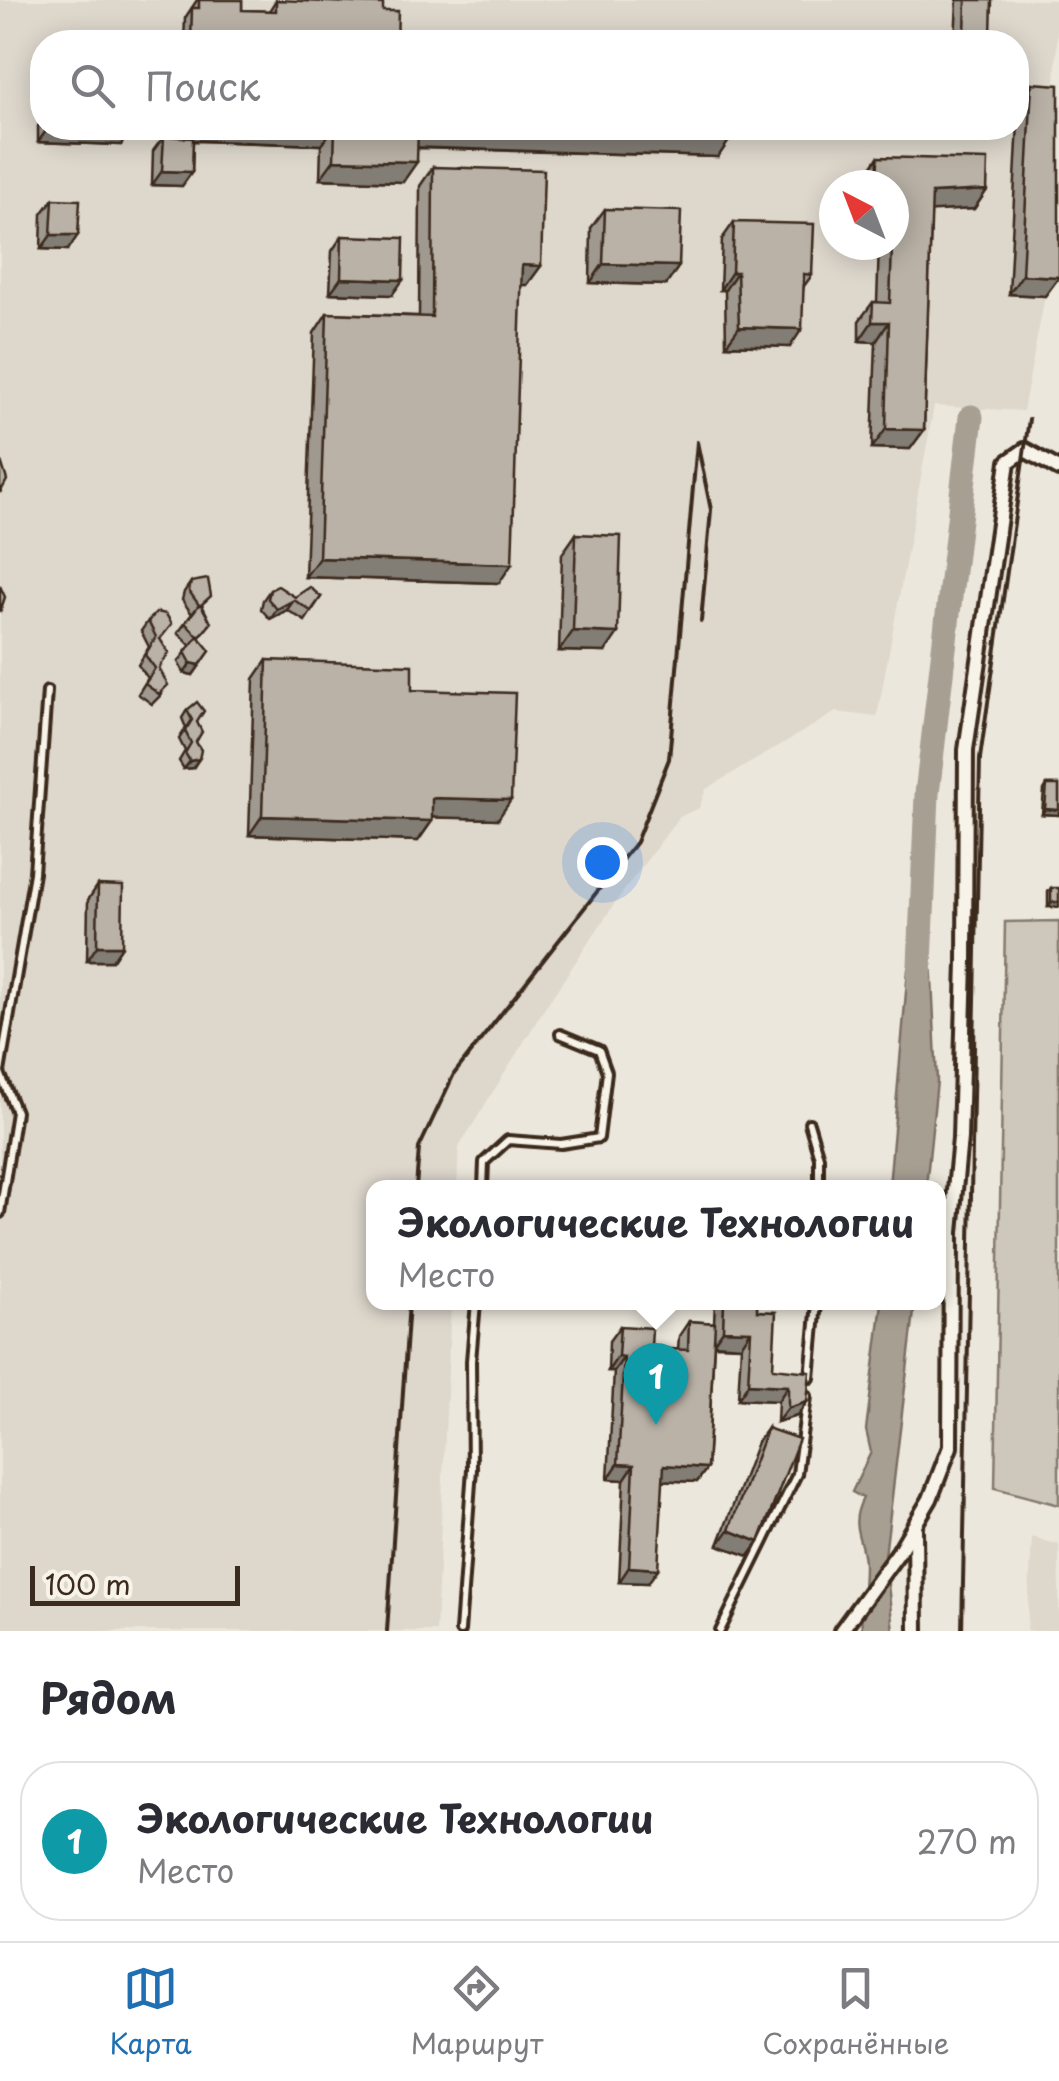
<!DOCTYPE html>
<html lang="ru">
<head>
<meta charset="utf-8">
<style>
	:root { --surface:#fff; --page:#f2f2f3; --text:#2b2b33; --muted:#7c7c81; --line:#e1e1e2; --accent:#1f6fb2 }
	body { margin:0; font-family:"Playpen Sans",sans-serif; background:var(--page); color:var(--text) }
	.compass { position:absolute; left:819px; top:170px; width:90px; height:90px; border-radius:50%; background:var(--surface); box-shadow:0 5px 25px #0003; rotate:318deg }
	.scale { position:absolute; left:30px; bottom:25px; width:210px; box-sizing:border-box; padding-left:10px; border:5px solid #3b2a1e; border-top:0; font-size:28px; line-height:35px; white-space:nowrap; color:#3b2a1e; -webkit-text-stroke:8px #f7f3e8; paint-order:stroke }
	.you { position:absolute; left:602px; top:862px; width:35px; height:35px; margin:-25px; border:8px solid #fff; border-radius:50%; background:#1a73e8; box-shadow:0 0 0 15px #1a73e833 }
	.badge { display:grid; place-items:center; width:65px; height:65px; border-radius:50%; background:var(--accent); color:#fff; font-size:32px; font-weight:700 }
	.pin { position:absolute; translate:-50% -82px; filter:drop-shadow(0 2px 5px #0008) }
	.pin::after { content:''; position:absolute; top:52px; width:35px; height:30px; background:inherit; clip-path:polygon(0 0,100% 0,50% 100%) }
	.popup { position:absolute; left:366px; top:1180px; width:580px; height:130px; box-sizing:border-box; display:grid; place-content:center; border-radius:20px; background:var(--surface); filter:drop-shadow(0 2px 8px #0005); font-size:32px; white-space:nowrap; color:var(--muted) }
	.popup b { font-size:38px; color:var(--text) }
	.popup::after { content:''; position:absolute; left:50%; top:100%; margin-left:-20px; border:20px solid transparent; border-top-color:var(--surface) }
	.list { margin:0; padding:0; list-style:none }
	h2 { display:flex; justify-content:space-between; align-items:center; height:130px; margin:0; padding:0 40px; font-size:42px }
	h2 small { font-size:32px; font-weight:400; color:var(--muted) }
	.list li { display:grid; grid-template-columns:65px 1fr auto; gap:30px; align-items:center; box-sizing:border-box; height:160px; margin:0 20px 20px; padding:0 20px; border:2px solid var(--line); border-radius:40px }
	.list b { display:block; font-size:38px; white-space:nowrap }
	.list p { margin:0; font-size:32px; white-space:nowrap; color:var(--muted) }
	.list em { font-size:32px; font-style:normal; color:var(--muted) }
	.icon { flex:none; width:55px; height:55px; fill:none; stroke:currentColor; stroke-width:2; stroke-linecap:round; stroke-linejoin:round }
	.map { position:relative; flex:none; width:1059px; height:1631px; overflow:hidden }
	.search { position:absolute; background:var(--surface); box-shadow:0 5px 25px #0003; left:30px; right:30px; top:30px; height:110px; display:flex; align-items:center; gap:25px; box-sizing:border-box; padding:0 35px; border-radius:40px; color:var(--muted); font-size:38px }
	.sheet { height:310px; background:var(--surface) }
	nav { display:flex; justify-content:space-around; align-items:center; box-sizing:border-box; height:140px; border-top:2px solid var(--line); background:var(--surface); font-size:28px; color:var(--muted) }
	nav a { display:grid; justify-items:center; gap:5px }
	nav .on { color:var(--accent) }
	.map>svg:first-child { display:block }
</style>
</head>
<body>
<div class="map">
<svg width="1059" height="1631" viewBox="0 0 1059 1631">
	<rect width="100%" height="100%" fill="#ece7dc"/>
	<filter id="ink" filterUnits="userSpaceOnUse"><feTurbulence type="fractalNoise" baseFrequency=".01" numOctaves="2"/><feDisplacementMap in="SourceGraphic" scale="20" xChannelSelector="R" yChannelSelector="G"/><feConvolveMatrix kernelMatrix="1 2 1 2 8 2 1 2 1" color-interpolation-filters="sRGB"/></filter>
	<g filter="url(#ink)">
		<!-- built -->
		<g fill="#ddd7cc" fill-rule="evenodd">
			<path d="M0,0h1059l-14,296 -22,115 -89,-5 -57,311 -41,-5 -130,77 -7,19 -20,9 -62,83 -71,106 -87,141 -2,40 -84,1v114l78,1 -15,328h-436zM42,42h974v86h-974zM834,185h60v60h-60z"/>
			<path d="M1032,1537l27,8v86h-32z"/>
		</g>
		<!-- green -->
		<path fill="#cec8bc" stroke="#84796d" stroke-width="2.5" d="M1059,921v584l-64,-17 10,-566z"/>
		<!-- water -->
		<g fill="#a89f93" stroke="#7c7064" stroke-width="2.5">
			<path d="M913,955l18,3 6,123 -11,106h-37l19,-218z"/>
			<path d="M882,1303h33l-30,253 8,75h-31c-2,-22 2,-43 2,-64 1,-28 -17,-38 -1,-69l-11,-6 19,-40 -5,-22z"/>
		</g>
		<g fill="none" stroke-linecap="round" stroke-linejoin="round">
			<!-- river -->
			<path stroke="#a89f93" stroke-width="25" d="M919,989l8,-195 44,-377"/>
			<!-- service casing -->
			<g stroke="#3b2a1e" stroke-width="14">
				<g id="service">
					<path d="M0,1072l34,-199 13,-182"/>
					<path d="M0,1073l16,39 -16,101"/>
					<path d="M809,1123l10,34v31"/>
					<path d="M483,1188l1,-26 24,-22 53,4 38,-6 8,-66 -8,-22 -39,-16"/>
					<path d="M810,1378l7,-76"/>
					<path d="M460,1631l12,-162 -1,-108 5,-59"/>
					<path d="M720,1631l77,-157 10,-78"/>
				</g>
			</g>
			<!-- minor casing -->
			<g stroke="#3b2a1e" stroke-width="20">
				<g id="minor">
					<path d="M915,1529l1,102"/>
					<path d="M841,1631l57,-78 32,-54 20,-52 1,-215 9,-94 5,-176 1,-212 42,-288 17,-12 34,19"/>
				</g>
			</g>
			<!-- service -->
			<use href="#service" stroke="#f7f3e8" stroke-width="6"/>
			<!-- minor -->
			<use href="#minor" stroke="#f7f3e8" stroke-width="12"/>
			<!-- rail -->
			<g stroke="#3b2a1e" stroke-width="4">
				<path d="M416,1188l3,-40 35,-74 182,-232 33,-83 28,-317 14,68 -10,111"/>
				<path d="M387,1631l22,-329"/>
				<path d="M962,1631l18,-873 49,-339"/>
			</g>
		</g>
		<!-- wall -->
		<g fill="#a09990" stroke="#3b2a1e" stroke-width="2.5">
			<path d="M197,0h45v10l27,1 7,-11 107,11 14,31h-213l1,-24z"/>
			<path d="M957,0h35l-6,42h-31z"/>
			<path d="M1032,83l27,194 -14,19 -36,-2 10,-191z"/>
			<path d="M42,120v8h89l-10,17 -83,-3v-16z"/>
			<path d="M186,128h546l-14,29 -301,-9 -14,34 -83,-3 1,-34 -128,-4 -1,31 -10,14 -30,-1 1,-34 11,-15 21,1z"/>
			<path d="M878,157l109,33 -13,19 -43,2 -7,219 -14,19 -38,-1 4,-106 -17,-1v-20l14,-19h4l2,-57h15v-60h-29v-9z"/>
			<path d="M433,167l108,99 -14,19h-6l-22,298 -194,-6 9,-244 13,-20 92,3 1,-130z"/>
			<path d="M53,199l15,51 -27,-1 1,-35z"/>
			<path d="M605,209l74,57 -13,19 -76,-2 1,-55z"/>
			<path d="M734,222l78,53 -8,11 -14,61 -64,-2 -1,-55h-5l2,-51z"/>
			<path d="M342,236l50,59 -62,-2 2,-42z"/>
			<path d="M576,534l29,118 -46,-1 3,-97z"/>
			<path d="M191,582l20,41 -12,15 11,13 -17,24 -9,-2 -6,-11 13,-16 -13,-13 14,-19 -10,-14 2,-8z"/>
			<path d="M270,590l25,7h26l-16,24 -18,-11 -17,9 -9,-10 2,-9z"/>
			<path d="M148,621l12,19 -1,28 2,27 -9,9 -14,-10 10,-16 -10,-13 11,-18 -8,-16z"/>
			<path d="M267,660l145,30 86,129 -66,-2v4l-14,20 -169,-6 5,-156z"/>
			<path d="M187,710l10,12 -4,46 -9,1 -5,-8 6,-10 -6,-12 7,-11 -4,-10z"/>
			<path d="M1047,785h12v30l-17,-1 2,-24z"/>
			<path d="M98,885l24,61 -10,15h-25l1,-61z"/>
			<path d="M1051,888l8,19h-11v-15z"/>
			<path d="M715,1302h42v9l16,57 34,34 -10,14 -20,6 1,-21 -40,-2 3,-53 -27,-1 -7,123 -10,14 -34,-2 -15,103 -29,-1 5,-102 -16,-1 6,-108h-6l1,-30 11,-15 31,22 27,2 1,-14 10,-15 25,2z"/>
			<path d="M767,1428l-8,114 -10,14 -31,-11 39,-103z"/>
		</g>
		<!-- shaded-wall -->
		<g fill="#827d75" stroke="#3b2a1e" stroke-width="2.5">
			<path d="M965,35h26l-5,7h-26z"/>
			<path d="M48,128l83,2 -10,15 -83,-3z"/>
			<path d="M194,128h140l-13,17 -136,-5z"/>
			<path d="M418,128l313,10 -13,19 -314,-10z"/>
			<path d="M334,160l83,2 -14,20 -83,-3z"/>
			<path d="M162,171l30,1 -10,14 -30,-1z"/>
			<path d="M987,190l-13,19 -56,3 14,-19z"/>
			<path d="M51,235h27l-10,15 -27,-1z"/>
			<path d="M603,264l76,2 -13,19 -76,-2z"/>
			<path d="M522,265l19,1 -14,19 -19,-1z"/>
			<path d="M732,272h5l-12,18h-5z"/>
			<path d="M1022,275l37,2 -14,19 -36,-2z"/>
			<path d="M341,278l62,2 -11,15 -62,-2z"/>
			<path d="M872,322h17l-13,20 -17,-1z"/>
			<path d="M739,327l63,2 -12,18 -64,-2z"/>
			<path d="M886,429l38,1 -14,19 -38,-1z"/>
			<path d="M319,558l193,6 -13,19 -194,-6z"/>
			<path d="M294,600l-7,10 -17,9 7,-10z"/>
			<path d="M573,631l45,2 -13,19 -46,-1z"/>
			<path d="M191,663l9,2 -7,10 -9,-2z"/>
			<path d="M199,759l-6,9 -9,1 6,-8z"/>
			<path d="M432,798l79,2 -13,19 -79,-2z"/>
			<path d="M1045,809l14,1v5l-17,-1z"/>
			<path d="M262,816l170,5 -14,20 -169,-6z"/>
			<path d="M1051,902h8v5h-11z"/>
			<path d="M97,946h25l-10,15h-25z"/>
			<path d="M723,1330l28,1 -10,15 -28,-2z"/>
			<path d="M618,1356l6,1 -10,14h-6z"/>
			<path d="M748,1384l40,2 -10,15 -40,-2z"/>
			<path d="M807,1402l-10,14 -20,6 11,-14z"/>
			<path d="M618,1464l16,1 -10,15 -16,-1z"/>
			<path d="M664,1465l43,3 -10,14 -43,-2z"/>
			<path d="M729,1530l30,12 -10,14 -31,-11z"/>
			<path d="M629,1567l29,2 -10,14 -29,-1z"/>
		</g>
		<!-- building -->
		<g fill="#bab2a7" stroke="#3b2a1e" stroke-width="2.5">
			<path d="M199,0h43v10l34,1v-11l107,4v7h15l-1,31h-206l1,-34h7z"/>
			<path d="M966,0h26l-1,35h-26z"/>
			<path d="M1032,83l27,2v192l-37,-2z"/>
			<path d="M48,128h83v2z"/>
			<path d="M335,128h397l-1,10 -313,-10 -1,34 -83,-2z"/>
			<path d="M164,136l29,2 -1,34 -30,-1z"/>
			<path d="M878,157l110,3 -1,30 -55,3 -8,237 -38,-1 3,-107h-17l1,-20 17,1 2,-58h2v-60h-17z"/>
			<path d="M433,167l111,3 -3,96 -19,-1 -10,299 -193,-6 8,-245 105,4z"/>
			<path d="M53,199l27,1 -2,35h-27z"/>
			<path d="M605,209l76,2 -2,55 -76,-2z"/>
			<path d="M734,222l80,2 -2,51 -8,-1 -2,55 -63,-2 -2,-55h-5z"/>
			<path d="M342,236l62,2 -1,42 -62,-2z"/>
			<path d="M0,458l7,22 -7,13z"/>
			<path d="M576,534l45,2 -3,97 -45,-2z"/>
			<path d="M208,579l3,17 -10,9 10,18 -12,14 -14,-14 14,-18 -10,-14 2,-9z"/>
			<path d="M0,586l5,11 -5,15z"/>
			<path d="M278,586l17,11 15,-10 11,10 -10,14 -17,-11 -17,9 -9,-10 2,-9z"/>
			<path d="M157,612l9,2 6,10 -12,15 9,14 -10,15 9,17 -9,9 -14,-10 10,-16 -10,-13 11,-18 -8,-16z"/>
			<path d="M198,636l12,15 -10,14 -9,-2 -6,-11z"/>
			<path d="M267,660l145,5v25l103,3 -4,107 -79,-2v23l-170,-5z"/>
			<path d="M197,702l7,9 -7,11 5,10 -6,10 5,8 -2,9 -9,2 -5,-8 6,-10 -6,-12 7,-11 -5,-10z"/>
			<path d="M1047,785h12v25l-14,-1z"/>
			<path d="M98,885l25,1 -1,60h-25z"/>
			<rect x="1051" y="888" width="8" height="14"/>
			<path d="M724,1302h33v9l19,1 -3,56 37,4 -3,30 -19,6v-22l-40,-2 3,-53 -28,-1z"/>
			<path d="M689,1321l26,2 -8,145 -43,-3 -6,104 -29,-2 5,-102 -16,-1 6,-107 -6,-1 2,-30 32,2 -1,20 37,2z"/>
			<path d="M767,1428l32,11 -40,103 -30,-12z"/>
		</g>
	</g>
</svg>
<svg class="compass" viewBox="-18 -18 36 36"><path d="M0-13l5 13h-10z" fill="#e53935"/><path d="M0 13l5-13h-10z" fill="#7c7c81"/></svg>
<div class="scale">100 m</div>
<div class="you"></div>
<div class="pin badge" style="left:656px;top:1425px;background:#0f9aa8">1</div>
<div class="popup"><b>Экологические Технологии</b>Место</div>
<div class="search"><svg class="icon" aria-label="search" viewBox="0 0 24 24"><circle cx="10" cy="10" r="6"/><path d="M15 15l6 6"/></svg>Поиск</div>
</div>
<section class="sheet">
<h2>Рядом<small></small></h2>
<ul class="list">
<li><span class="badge" style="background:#0f9aa8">1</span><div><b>Экологические Технологии</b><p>Место</p></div><em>270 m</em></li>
</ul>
</section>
<nav>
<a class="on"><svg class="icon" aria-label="map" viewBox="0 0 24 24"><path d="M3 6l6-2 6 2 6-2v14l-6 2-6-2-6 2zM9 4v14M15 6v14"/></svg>Карта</a>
<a><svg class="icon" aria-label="directions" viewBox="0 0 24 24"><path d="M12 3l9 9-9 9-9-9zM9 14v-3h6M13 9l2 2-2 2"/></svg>Маршрут</a>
<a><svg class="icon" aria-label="saved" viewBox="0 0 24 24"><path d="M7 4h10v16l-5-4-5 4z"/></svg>Сохранённые</a>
</nav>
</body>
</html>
